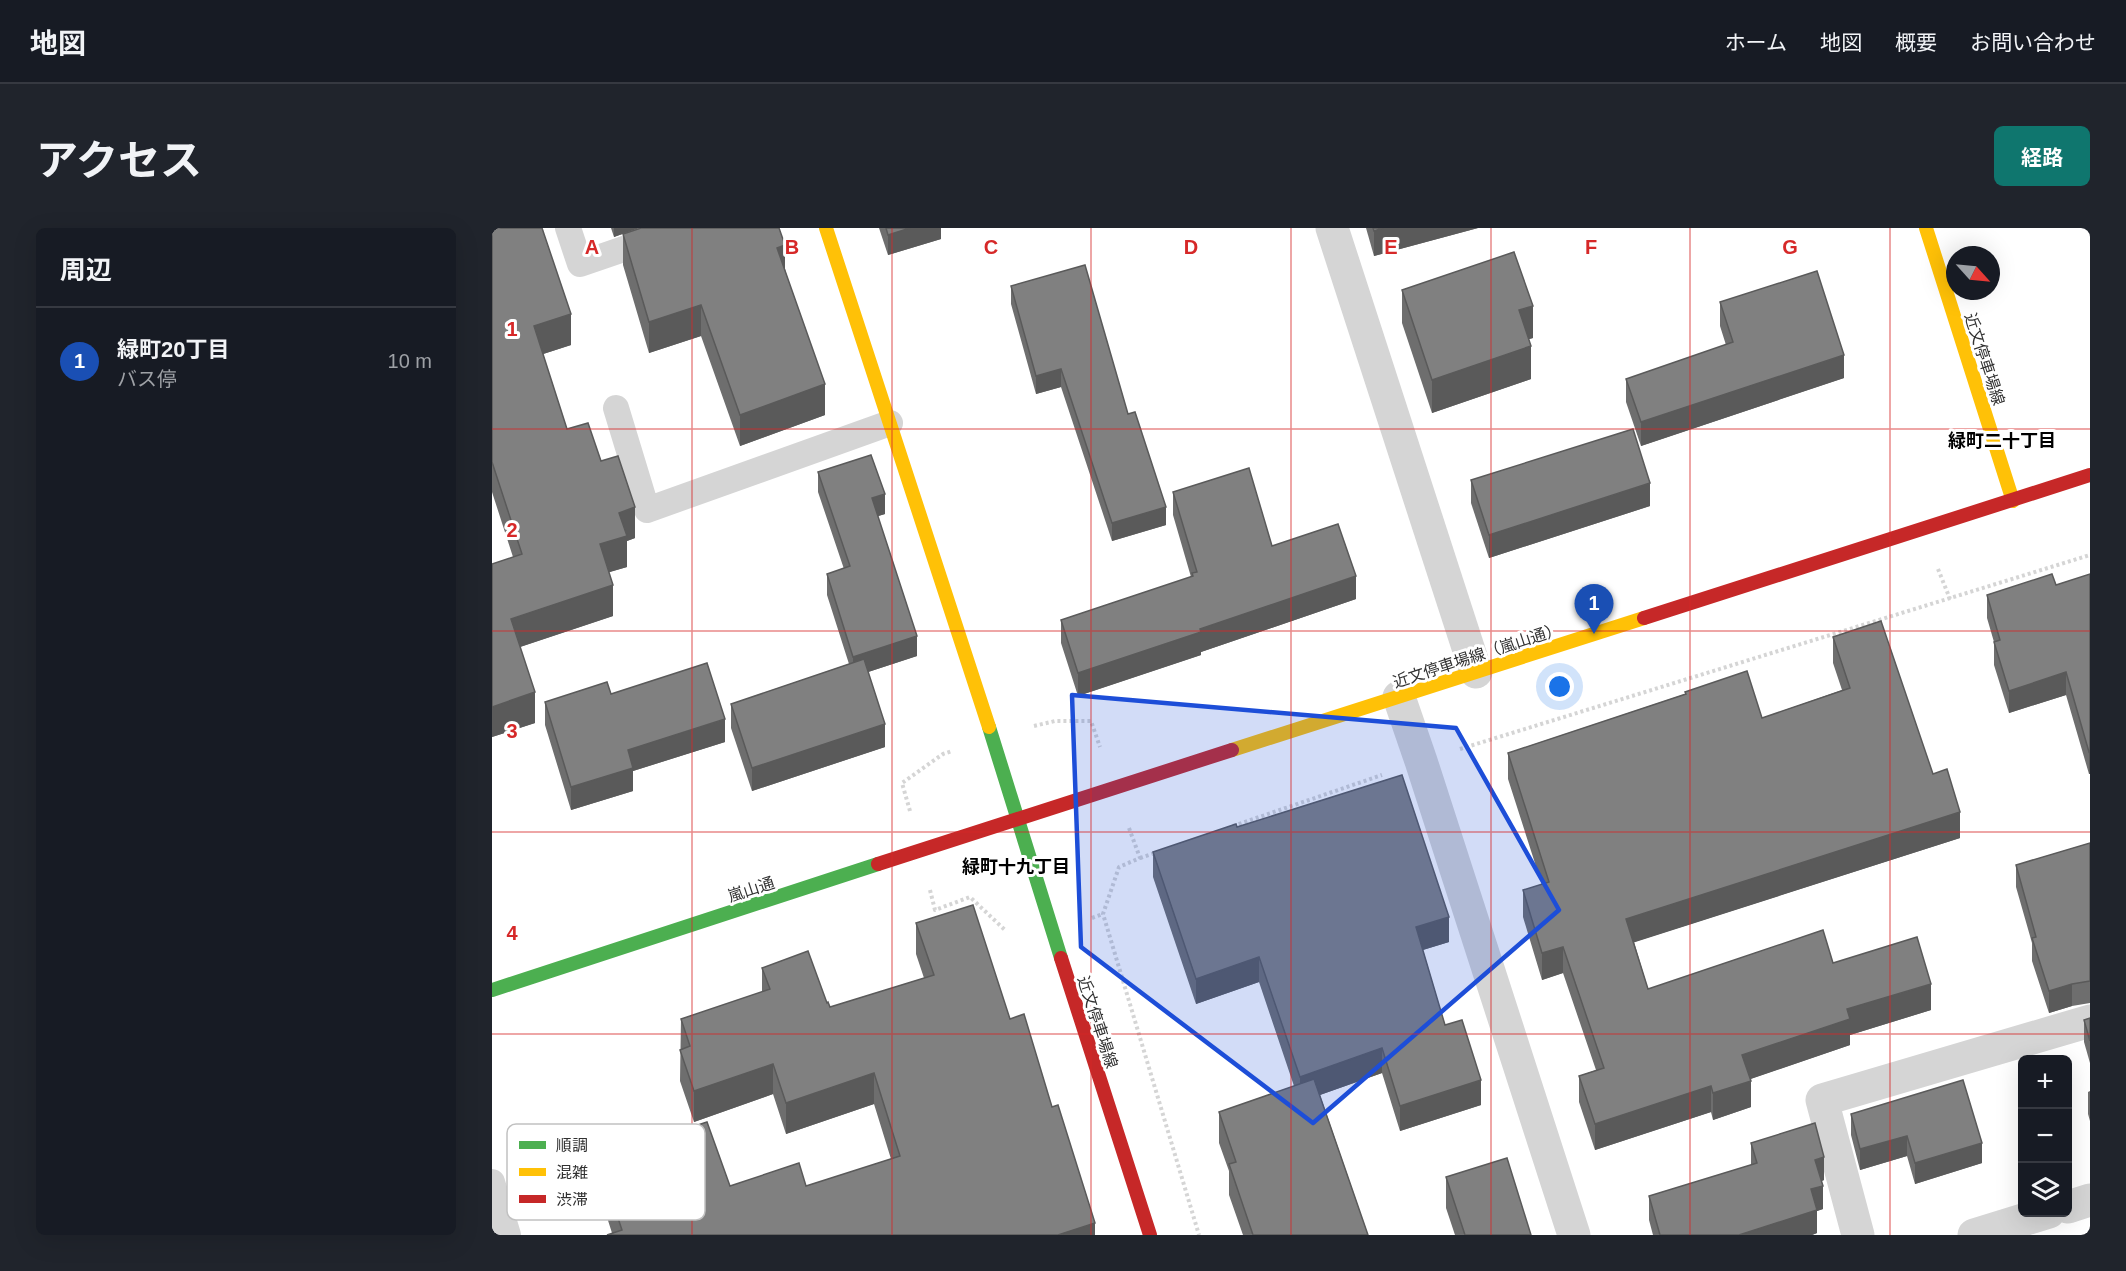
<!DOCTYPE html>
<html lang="ja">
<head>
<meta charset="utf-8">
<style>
	:root { --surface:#171b24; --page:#20242c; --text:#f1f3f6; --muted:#9ea1a6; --line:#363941; --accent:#0f766e }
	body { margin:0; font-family:Arial,"Noto Sans JP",sans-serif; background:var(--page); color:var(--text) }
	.controls { position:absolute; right:18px; bottom:18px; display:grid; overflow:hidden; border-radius:9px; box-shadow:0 6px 24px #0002 }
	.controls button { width:54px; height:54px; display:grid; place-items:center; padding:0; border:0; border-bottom:2px solid var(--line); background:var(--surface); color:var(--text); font:30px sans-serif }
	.compass { position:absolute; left:1454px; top:18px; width:54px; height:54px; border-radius:50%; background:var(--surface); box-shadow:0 6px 24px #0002; rotate:117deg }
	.you { position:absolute; left:1068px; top:459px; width:21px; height:21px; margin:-15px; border:4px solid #fff; border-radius:50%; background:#1a73e8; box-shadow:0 0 0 9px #1a73e833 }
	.badge { display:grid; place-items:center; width:39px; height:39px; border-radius:50%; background:var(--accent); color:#fff; font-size:20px; font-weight:700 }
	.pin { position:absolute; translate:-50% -50px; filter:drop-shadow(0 2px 3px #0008) }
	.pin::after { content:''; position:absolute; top:32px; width:21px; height:18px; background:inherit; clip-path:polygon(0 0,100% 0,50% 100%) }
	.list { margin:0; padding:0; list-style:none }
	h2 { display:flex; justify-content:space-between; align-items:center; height:78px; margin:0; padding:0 24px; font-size:26px }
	h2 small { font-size:20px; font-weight:400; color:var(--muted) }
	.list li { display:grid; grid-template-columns:39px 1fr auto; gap:18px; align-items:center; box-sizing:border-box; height:108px; padding:0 24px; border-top:2px solid var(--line) }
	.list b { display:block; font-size:22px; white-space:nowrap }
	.list p { margin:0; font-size:20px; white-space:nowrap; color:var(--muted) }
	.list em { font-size:20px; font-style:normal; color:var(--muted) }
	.icon { flex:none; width:33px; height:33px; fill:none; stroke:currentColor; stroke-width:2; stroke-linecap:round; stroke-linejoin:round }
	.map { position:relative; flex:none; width:1598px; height:1007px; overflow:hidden; border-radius:9px }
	header { display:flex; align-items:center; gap:36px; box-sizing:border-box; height:84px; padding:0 30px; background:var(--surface); border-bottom:2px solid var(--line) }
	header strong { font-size:28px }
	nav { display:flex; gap:33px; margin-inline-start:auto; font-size:21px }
	.intro { display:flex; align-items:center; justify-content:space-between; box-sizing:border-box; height:144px; padding:0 36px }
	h1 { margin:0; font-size:42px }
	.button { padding:15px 27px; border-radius:9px; background:var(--accent); color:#fff; font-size:21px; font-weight:700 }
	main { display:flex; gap:36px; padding:0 36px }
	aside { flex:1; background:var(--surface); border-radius:9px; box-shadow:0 6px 24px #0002 }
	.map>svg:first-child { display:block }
</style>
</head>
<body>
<header>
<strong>地図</strong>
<nav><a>ホーム</a><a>地図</a><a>概要</a><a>お問い合わせ</a></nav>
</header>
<div class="intro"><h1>アクセス</h1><a class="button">経路</a></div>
<main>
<aside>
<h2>周辺<small></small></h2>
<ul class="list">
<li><span class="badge" style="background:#1a4fb4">1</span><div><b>緑町20丁目</b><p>バス停</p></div><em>10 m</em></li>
</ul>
</aside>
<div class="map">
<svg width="1598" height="1007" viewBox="0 0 1598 1007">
	<rect width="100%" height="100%" fill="#fff"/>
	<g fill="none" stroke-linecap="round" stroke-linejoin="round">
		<!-- path -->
		<g stroke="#d5d5d5" stroke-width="4" stroke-dasharray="3 3" stroke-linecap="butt">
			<path d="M1446,341l12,30"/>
			<path d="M542,498l21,-5h36l9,26"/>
			<path d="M968,521l630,-194"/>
			<path d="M418,583l-8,-28 41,-29 9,-3"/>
			<path d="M741,598l149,-51"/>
			<path d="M637,600l11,30 -21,9 -16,47 96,321"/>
			<path d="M648,630l15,-5"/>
			<path d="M438,662l5,20 35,-13 36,34"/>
			<path d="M600,690l11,-4"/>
		</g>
		<!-- lane -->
		<g stroke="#d5d5d5" stroke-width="26">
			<path d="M76,0l12,36 105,-36"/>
			<path d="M124,180l31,102 243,-87"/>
			<path d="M0,954l16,53"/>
		</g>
		<!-- street -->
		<g stroke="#d5d5d5" stroke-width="33">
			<path d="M840,0l144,444"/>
			<path d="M907,469l22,64 153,474"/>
			<path d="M1576,979l22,-7"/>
			<path d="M1366,1007l-36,-135 268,-79"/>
			<path d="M1482,1007l75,-23"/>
		</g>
		<!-- fast -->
		<g stroke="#4caf50" stroke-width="14">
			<path d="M497,499l72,231"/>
			<path d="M0,762l386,-126"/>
		</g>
		<!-- slow -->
		<g stroke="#ffc107" stroke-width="14">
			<path d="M334,0l163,499"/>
			<path d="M1434,0l87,273"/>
			<path d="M740,522l412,-132"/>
		</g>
		<!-- jam -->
		<g stroke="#c62828" stroke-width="14">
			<path d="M1152,390l446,-143"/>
			<path d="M386,636l354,-114"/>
			<path d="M569,730l89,277"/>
		</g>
	</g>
	<!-- wall -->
	<g fill="#6e6e6e">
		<path d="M0,0l51,2 28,115 -28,9 24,75 34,32 34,77 -8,3v26l-18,5 4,44 -93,31 15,76 -43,14 21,-180 -21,-65z"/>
		<path d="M119,0h28l-25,9z"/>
		<path d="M387,0h62v11l-53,16z"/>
		<path d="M874,0h112l-104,28z"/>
		<path d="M131,6l162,35 40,146 -85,31 -39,-110 -52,17 -26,-88z"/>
		<path d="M519,58l117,128 38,111 -54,16 -51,-154 -25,7 -25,-90z"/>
		<path d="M910,62l131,48 -4,1 2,40 -99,34 -30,-90z"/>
		<path d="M1228,74l124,76 -203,68 -15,-44v-23l100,-34 -6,-19z"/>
		<path d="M326,244l67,42 -7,2 39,140 -49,16 17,75 -133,44 -21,-63v-24l118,-40 -22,-69v-21l17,-5 -26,-77z"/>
		<path d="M979,252l179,26 -161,52 -18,-55z"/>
		<path d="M681,264l99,54 84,53 -155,53v3l-123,41 -17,-53v-23l130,-43 -18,-62z"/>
		<path d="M1598,346v200h-1l-23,-79 -57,18 -15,-48v-23l-7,-24v-23l69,-10z"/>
		<path d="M1341,409l100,137 27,64 -326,104 14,47 185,-26 98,47 -81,25v10l-100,34 1,28 -38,13 -2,-8 -116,38 -16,-48v-26l17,-6 -33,-97 -21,7 -19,-63v-27l19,-5 -34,-106v-26l177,-59v-2l77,26 80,-28 -9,-27z"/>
		<path d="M53,474l180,40 -92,29v20l-62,19 -26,-85z"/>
		<path d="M745,599l212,115 -26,8 22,75 36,80 -81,26 -18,-58 -62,22 48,140h-125l-14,-40v-24l-10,-28v-31l75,-26 -35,-104 -63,22 -43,-127v-25z"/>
		<path d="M1598,615v160l-18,3 -23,7 -17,-52v-18l-16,-56v-22z"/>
		<path d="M424,695l94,96 42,88 43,128 -483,-2 -14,-44v-31l132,28h76l85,-27 -17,-55 -88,30 -13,-40 -79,28 -14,-41 1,-62 81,-27v-24l65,35 3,4 94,-29 -8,-24z"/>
		<path d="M1598,790v45l-6,-21v-22z"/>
		<path d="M1598,863v30l-2,-7v-22z"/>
		<path d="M1359,886l131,49 -67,21 -8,-28 -47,14 -9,-35z"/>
		<path d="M1259,915l73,37 -2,1 1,28 -6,2v22l-5,2h-159l-4,-15v-24l102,-31z"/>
		<path d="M954,949l85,58h-76l-9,-27z"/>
	</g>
	<!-- shaded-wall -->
	<g fill="#5a5a5a">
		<path d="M122,0h25l-25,9z"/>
		<path d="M418,0h31v11l-53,16v-20z"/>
		<path d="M891,0h95l-104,28v-25z"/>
		<path d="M293,17v31l-8,-28z"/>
		<path d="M209,77v31l-52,17v-31z"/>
		<path d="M1041,78v32l-14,4v-32z"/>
		<path d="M79,86v31l-37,12v-31z"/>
		<path d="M1039,118v33l-99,34v-33z"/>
		<path d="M1352,127v23l-203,68v-24z"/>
		<path d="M569,141v18l-25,7v-18z"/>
		<path d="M333,156v31l-85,31v-31z"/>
		<path d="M1158,255v23l-161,52v-23z"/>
		<path d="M393,266v20l-13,4v-20z"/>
		<path d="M143,279v31l-8,3v26l-27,8v-31l19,-31z"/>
		<path d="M674,279v18l-54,16v-18z"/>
		<path d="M864,348v23l-155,53v3l-123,41v-23l122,-44z"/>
		<path d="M121,357v31l-102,34v-31z"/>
		<path d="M425,408v20l-64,21v-20z"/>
		<path d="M1574,444v23l-57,18v-22z"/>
		<path d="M43,464v31l-43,14v-30z"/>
		<path d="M233,491v23l-92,29v20l-62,19v-23l57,-37z"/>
		<path d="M393,496v23l-133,44v-23z"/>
		<path d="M1598,523v23h-1v-22z"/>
		<path d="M1468,584v26l-334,107v-26z"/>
		<path d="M957,689v25l-33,10v-25z"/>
		<path d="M1071,719v26l-21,7v-27z"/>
		<path d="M767,729v25l-63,22v-25z"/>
		<path d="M1439,756v26l-81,25v10l-108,37v-27l105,-46z"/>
		<path d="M1580,756v22l-23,7v-22z"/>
		<path d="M890,820v25l-82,29v-25z"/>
		<path d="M281,836v30l-79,28v-31z"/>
		<path d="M382,845v31l-88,30v-31z"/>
		<path d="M989,852v25l-81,26v-25z"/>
		<path d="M1259,853v26l-38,13v-27z"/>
		<path d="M1219,858v26l-116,38v-26z"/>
		<path d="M1415,908v20l-47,14v-21z"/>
		<path d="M1490,915v20l-67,21v-21z"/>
		<path d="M1332,929v23l-9,3v-23z"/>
		<path d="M1331,958v23l-6,2v22l-5,2h-73l72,-46z"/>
		<path d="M603,995v12h-37z"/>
	</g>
	<!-- building -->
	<g fill="#808080" stroke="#5a5a5a" stroke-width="1.5">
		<path d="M0,0h50l29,86 -37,12 33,103 21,-6 13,38 17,-5 17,51 -16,6 8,23 -27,8 13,41 -102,34 24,73 -43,15v-143l30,-10 -30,-92z"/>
		<path d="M149,0h138l6,17 -8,3 48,136 -85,31 -39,-110 -52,17 -26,-88z"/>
		<path d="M394,0h24l-22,7z"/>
		<path d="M881,0h10l-9,3z"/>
		<path d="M1022,24l19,54 -14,4 12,36 -99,34 -30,-90z"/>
		<path d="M593,37l43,149 7,-2 31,95 -54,16 -51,-154 -25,7 -25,-90z"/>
		<path d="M1325,43l27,84 -203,67 -15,-43 107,-37 -13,-40z"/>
		<path d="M1141,201l17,54 -161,52 -18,-55z"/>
		<path d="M379,227l14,39 -13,4 45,138 -64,21 -26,-83 23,-8 -32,-94z"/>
		<path d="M757,240l23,78 66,-22 18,52 -156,53 1,3 -123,41 -17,-53 132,-44 -1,-3 5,-1 -24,-80z"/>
		<path d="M1560,346l4,11 34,-11v177l-1,1 -23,-80 -57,19 -15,-49 6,-2 -13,-45z"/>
		<path d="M1389,393l52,153 14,-5 13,43 -334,107 22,70 175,-59 10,33 84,-26 14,47 -84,25 3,10 -108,36 9,26 -38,12 -2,-7 -116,38 -16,-48 25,-8 -41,-121 -21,6 -19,-63 26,-8 -41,-129 178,-59 -1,-2 62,-21 15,47 88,-30 -17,-51z"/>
		<path d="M372,431l21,65 -133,44 -21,-64z"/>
		<path d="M215,435l18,56 -97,31 5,18 -62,19 -26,-85 62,-20 4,12z"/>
		<path d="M910,547l47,142 -33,10 29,98 17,-5 19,60 -81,26 -18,-58 -82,29 -41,-120 -63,22 -43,-127 83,-28 1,3z"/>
		<path d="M1598,615v138l-18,3 -23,7 -17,-53 4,-1 -20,-72z"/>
		<path d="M481,677l37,114 14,-5 28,93 6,-2 37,118 -37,12h-451l15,-5 -24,-72 109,-36 23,64 69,-23 7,23 94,-30 -26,-83 -88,30 -13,-39 -79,27 -14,-41 10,-4 -9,-27 89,-30 -8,-21 46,-17 19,52 1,-1 2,5 104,-32 -18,-52z"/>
		<path d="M1598,790v23l-6,-21z"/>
		<path d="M822,851l54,156h-115l-24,-71 7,-2 -17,-50z"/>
		<path d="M1471,852l19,63 -67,20 -8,-27 -47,13 -9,-35z"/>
		<path d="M1323,895l9,34 -9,3 8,26 -12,3 6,21 -78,25h-79l-11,-39 108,-33 -6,-20z"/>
		<path d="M1015,930l24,77h-66l-19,-58z"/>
	</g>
	<!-- marked area -->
	<path fill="#1d4ed8" fill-opacity="0.2" stroke="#1d4ed8" stroke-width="4.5" stroke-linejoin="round" d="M580,467l384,33 103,182 -246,213 -232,-176z"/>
	<!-- grid -->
	<path fill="none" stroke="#d62828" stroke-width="1.5" stroke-opacity="0.55" d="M200,0v1007M400,0v1007M599,0v1007M799,0v1007M999,0v1007M1198,0v1007M1398,0v1007M0,201h1598M0,403h1598M0,604h1598M0,806h1598"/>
	<g text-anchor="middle" stroke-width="6" stroke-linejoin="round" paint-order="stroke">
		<!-- street labels -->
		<g font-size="16" fill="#313131" stroke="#fff">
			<text transform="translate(1493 131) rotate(72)" y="6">近文停車場線</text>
			<text transform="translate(985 427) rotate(-18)" y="6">近文停車場線（嵐山通）</text>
			<text transform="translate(259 661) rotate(-18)" y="6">嵐山通</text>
			<text transform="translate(606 794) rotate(72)" y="6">近文停車場線</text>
		</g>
		<!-- neighbourhood labels -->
		<g font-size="18" font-weight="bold" fill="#000" stroke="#fff">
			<text x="1510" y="219">緑町二十丁目</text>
			<text x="524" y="645">緑町十九丁目</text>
		</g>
	</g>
	<!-- legend -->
	<rect x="15" y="896" width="198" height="96" rx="9" fill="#fff" stroke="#c1c1c1" stroke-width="1.5"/>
	<rect x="27" y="913" width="27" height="8" fill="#4caf50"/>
	<rect x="27" y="940" width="27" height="8" fill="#ffc107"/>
	<rect x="27" y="967" width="27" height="8" fill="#c62828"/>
	<g font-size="16" fill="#313131">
		<text x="64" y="923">順調</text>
		<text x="64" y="950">混雑</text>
		<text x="64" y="977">渋滞</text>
	</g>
	<g font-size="20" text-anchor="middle" font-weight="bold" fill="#d62828" stroke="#fff" stroke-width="6" stroke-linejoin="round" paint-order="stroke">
		<text x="100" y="26">A</text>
		<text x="300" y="26">B</text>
		<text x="499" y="26">C</text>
		<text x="699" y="26">D</text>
		<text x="899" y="26">E</text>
		<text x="1099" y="26">F</text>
		<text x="1298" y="26">G</text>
		<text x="20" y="108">1</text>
		<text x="20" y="309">2</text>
		<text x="20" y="510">3</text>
		<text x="20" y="712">4</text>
	</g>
</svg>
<div class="controls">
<button>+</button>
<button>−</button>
<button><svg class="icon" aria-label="layers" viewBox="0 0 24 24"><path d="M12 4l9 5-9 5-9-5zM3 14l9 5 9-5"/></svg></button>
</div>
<svg class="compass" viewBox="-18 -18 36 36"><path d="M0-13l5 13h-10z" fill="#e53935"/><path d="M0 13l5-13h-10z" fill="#9ea1a6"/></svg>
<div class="you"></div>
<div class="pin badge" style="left:1102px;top:406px;background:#1a4fb4">1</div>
</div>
</main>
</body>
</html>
